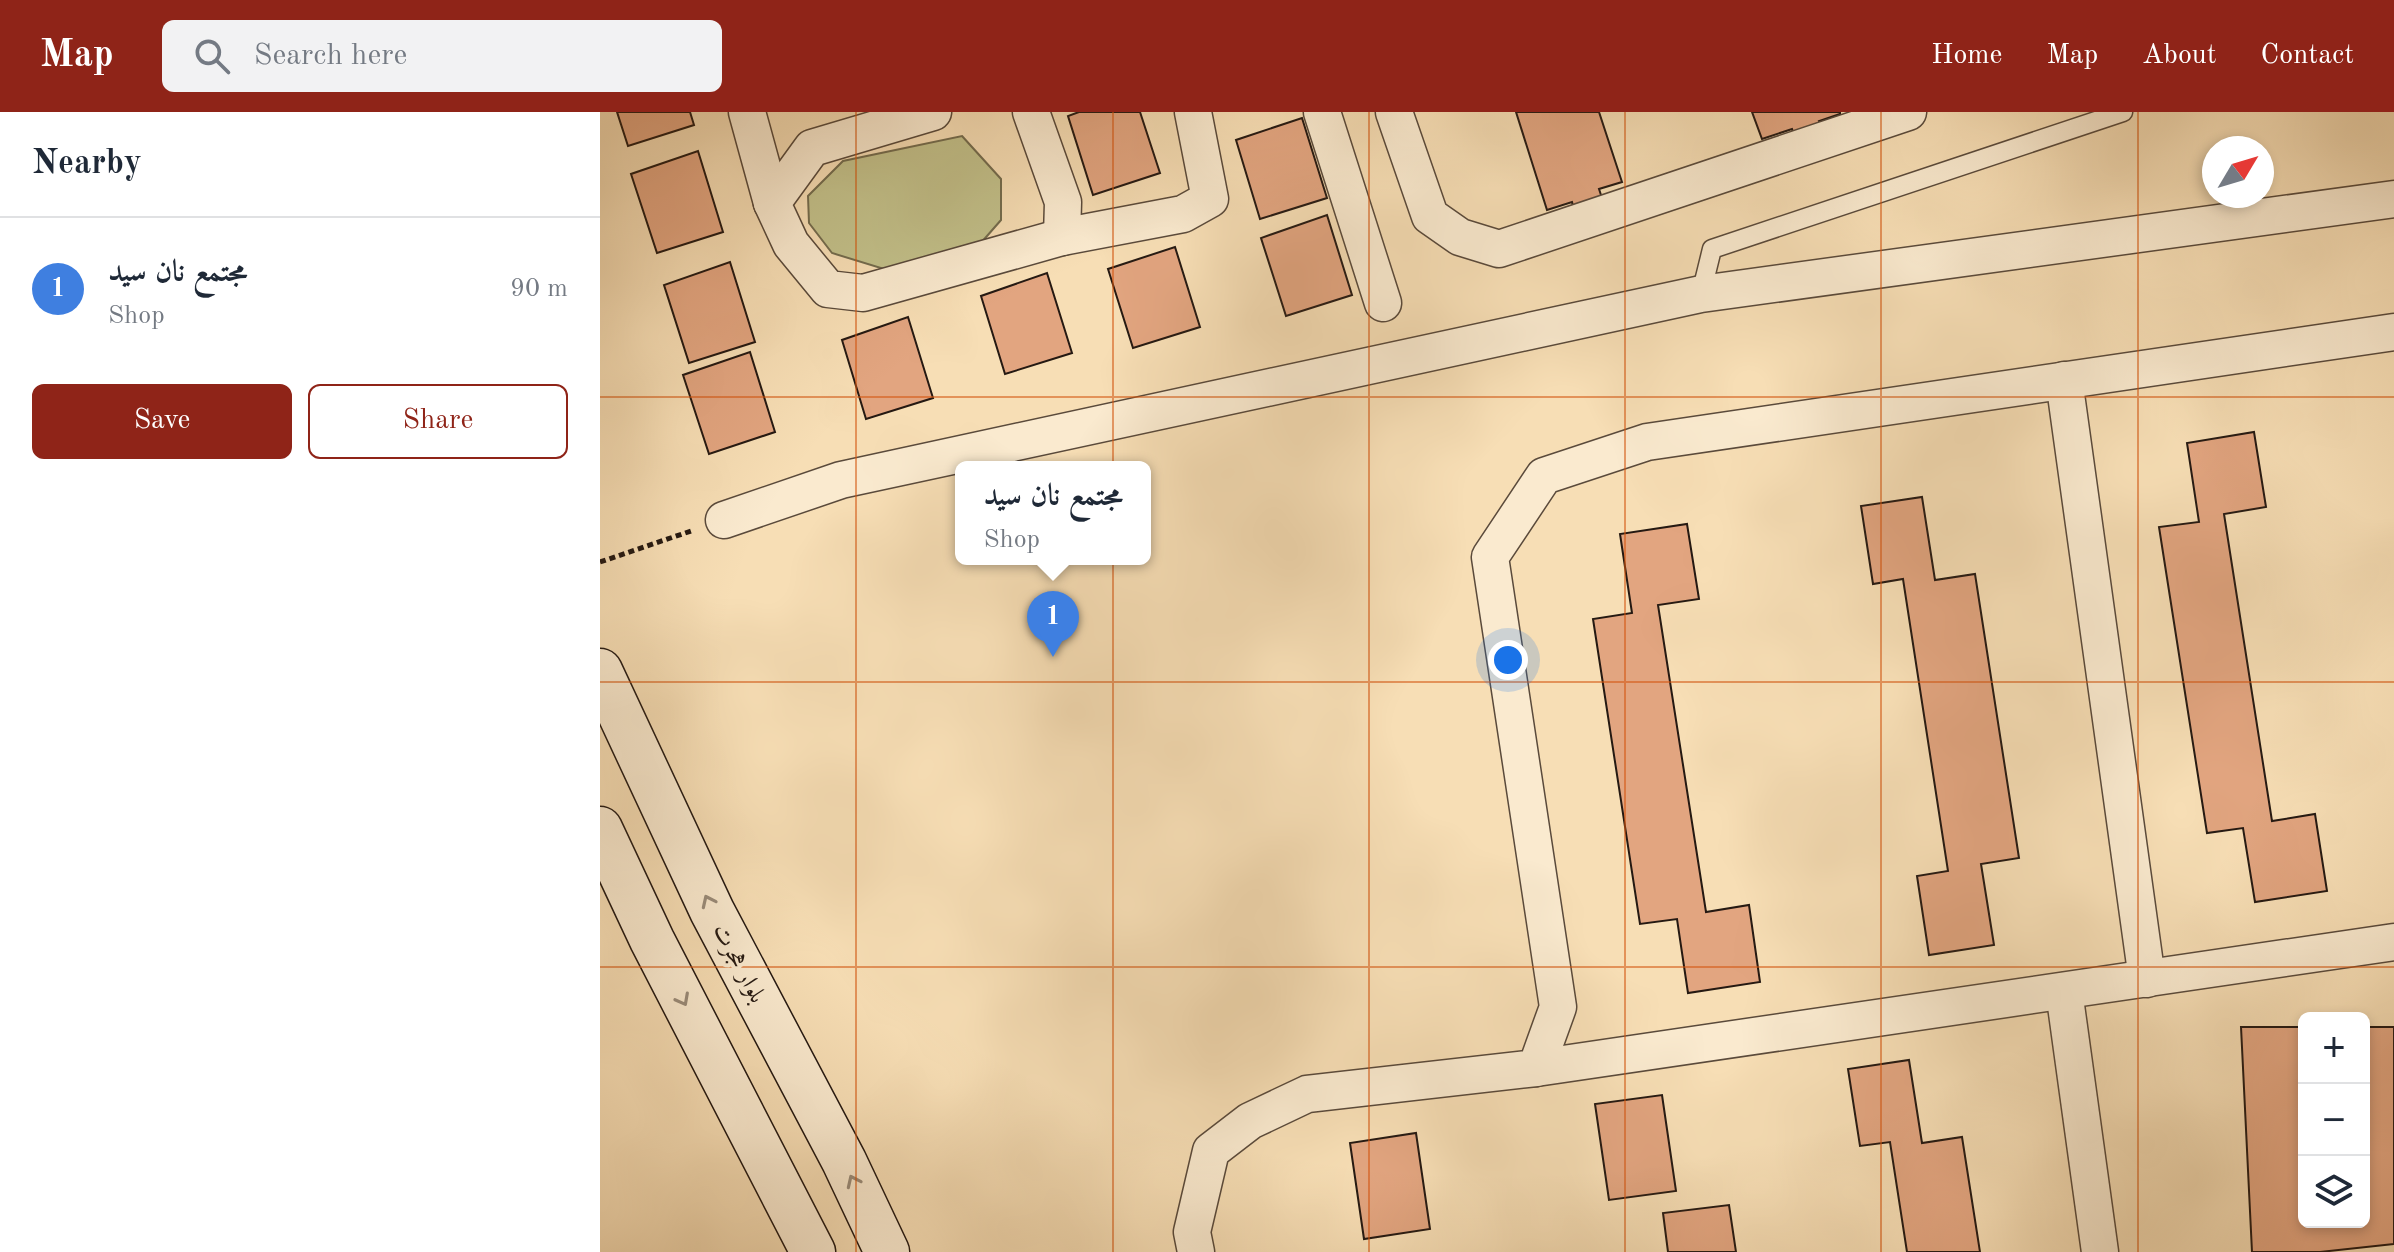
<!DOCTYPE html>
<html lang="en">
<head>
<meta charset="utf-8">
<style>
	:root { --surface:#fff; --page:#f2f2f3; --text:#1f2937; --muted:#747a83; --line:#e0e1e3; --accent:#8f2418 }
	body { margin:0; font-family:"Old Standard TT",Amiri,serif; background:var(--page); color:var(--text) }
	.controls { position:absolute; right:24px; bottom:24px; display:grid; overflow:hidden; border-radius:12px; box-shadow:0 4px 12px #0003 }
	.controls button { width:72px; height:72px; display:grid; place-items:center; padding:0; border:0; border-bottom:2px solid var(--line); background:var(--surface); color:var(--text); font:40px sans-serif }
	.compass { position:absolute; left:1602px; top:24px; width:72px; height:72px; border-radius:50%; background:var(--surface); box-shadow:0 4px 12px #0003; rotate:52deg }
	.you { position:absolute; left:908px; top:548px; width:28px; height:28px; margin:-20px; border:6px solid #fff; border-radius:50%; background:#1a73e8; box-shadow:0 0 0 12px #1a73e833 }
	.badge { display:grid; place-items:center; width:52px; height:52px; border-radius:50%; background:var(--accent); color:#fff; font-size:26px; font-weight:700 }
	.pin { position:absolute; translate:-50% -66px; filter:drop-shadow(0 2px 4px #0008) }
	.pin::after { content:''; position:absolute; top:42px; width:28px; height:24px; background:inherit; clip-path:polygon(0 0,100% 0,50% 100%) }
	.popup { position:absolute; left:355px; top:349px; width:196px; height:104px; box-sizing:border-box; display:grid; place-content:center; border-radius:12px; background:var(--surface); filter:drop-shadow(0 2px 6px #0005); font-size:26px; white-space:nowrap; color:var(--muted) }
	.popup b { font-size:30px; color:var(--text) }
	.popup::after { content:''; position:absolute; left:50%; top:100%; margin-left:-16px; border:16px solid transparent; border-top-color:var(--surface) }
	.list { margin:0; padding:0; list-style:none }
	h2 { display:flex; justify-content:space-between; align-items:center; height:104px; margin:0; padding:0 32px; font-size:34px }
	h2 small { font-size:26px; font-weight:400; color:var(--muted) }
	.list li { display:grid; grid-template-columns:52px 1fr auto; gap:24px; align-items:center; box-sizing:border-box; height:144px; padding:0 32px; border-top:2px solid var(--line) }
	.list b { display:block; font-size:30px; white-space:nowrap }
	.list p { margin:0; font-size:26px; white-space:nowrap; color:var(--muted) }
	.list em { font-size:26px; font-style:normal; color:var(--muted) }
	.actions { display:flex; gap:16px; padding:24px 32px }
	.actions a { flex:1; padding:18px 0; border:2px solid var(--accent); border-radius:12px; text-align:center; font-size:28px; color:var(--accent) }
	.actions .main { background:var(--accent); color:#fff }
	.icon { flex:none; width:44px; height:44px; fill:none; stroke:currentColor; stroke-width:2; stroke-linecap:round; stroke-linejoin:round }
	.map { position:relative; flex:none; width:1794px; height:1140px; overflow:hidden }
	header { display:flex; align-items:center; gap:48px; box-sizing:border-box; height:112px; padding:0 40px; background:var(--accent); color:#fff }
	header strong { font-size:38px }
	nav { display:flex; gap:44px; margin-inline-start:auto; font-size:28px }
	.search { width:560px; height:72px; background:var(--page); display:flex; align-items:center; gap:20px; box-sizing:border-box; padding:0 28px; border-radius:12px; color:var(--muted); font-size:30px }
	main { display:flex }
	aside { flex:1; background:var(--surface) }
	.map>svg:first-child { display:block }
</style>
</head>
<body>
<header>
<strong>Map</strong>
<div class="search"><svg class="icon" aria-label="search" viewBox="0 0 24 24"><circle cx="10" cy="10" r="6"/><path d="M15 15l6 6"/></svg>Search here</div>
<nav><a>Home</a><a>Map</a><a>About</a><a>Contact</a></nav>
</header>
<main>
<aside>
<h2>Nearby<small></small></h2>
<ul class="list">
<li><span class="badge" style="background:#3f7fe0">1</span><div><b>مجتمع نان سید</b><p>Shop</p></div><em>90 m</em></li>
</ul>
<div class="actions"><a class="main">Save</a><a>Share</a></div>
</aside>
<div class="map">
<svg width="1794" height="1140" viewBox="0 0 1794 1140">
	<rect width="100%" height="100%" fill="#f7deb5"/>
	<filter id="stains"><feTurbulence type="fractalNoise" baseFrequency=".0025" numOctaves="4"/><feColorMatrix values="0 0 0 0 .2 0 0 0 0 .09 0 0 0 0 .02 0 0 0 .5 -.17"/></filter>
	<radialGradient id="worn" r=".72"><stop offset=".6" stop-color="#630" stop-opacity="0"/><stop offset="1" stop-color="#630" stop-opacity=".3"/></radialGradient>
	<!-- green -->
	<path fill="#c2c08a" stroke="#746c4e" stroke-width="2" d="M362,24l39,43v41l-21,24 -96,25 -52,-16 -23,-30 -1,-27 35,-35z"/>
	<!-- building -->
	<g fill="#e2a580" stroke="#251912" stroke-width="2">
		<path d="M17,0h73l4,13 -66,21z"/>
		<path d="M479,0h61l20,61 -67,22 -25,-79z"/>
		<path d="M916,0h83l23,70 -23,7 5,15 -29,9 -3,-11 -25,8z"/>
		<path d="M1152,0h88v2l-21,7 5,12 -27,10 -5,-14 -30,10z"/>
		<path d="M702,6l25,80 -67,21 -24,-79z"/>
		<path d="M98,39l25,81 -66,21 -26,-79z"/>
		<path d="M727,103l25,80 -66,21 -25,-78z"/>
		<path d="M575,135l25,80 -67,21 -25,-79z"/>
		<path d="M130,150l25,80 -66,21 -25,-78z"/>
		<path d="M447,161l25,80 -67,21 -24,-78z"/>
		<path d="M308,205l25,81 -67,21 -24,-79z"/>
		<path d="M150,240l25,80 -66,22 -26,-79z"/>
		<path d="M1654,320l12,75 -42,7 48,307 43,-7 12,77 -72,11 -12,-74 -36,5 -48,-306 40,-5 -12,-79z"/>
		<path d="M1322,385l13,83 40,-6 44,284 -38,6 13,81 -65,10 -12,-79 31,-5 -45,-292 -30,5 -12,-78z"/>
		<path d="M1087,412l12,75 -41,6 48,307 43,-7 11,77 -72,11 -11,-74 -37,5 -47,-305 39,-6 -12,-79z"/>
		<path d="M1641,915h63v195h60v-195h30v217l-74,8h-68z"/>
		<path d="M1309,948l13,83 40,-6 18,115h-73l-17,-110 -30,4 -12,-77z"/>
		<path d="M1062,983l14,96 -67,9 -14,-96z"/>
		<path d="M816,1021l14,96 -66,10 -14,-96z"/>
		<path d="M1129,1093l7,47h-68l-5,-39z"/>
	</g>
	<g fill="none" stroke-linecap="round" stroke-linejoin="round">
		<!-- lane casing -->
		<g stroke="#5a4a3b" stroke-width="21">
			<path id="lane" d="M1101,182l11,-45 411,-137"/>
		</g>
		<!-- street casing -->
		<g stroke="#5a4a3b" stroke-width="39">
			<g id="street">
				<path d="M147,0l25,91"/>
				<path d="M333,0l-121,36 -40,55 19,41 37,45 35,4 199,-56 121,-23 27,-15 -17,-87"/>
				<path d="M431,0l32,90 -1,35"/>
				<path d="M722,0l61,191"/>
				<path d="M794,0l36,104 30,21 39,12 409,-137"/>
				<path d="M1464,268l83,599"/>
				<path d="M124,408l117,-40 860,-186 693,-95"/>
				<path d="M1464,879l36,261"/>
				<path d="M936,956l858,-126"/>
				<path d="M596,1140l-4,-20 19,-81 39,-30 57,-27 229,-26 22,-61 -68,-450 54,-81 103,-34 747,-110"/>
			</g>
		</g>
		<!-- secondary casing -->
		<g stroke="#251912" stroke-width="47">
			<g id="secondary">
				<path d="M0,559l112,240 132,250 43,91"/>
				<path d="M0,717l52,111 161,312"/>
			</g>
		</g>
		<!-- path -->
		<path stroke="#251912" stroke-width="5" stroke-dasharray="6 4" stroke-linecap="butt" d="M0,450l94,-32"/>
		<!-- lane -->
		<use href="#lane" stroke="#faeacf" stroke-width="18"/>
		<!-- street -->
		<use href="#street" stroke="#faeacf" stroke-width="36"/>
		<!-- secondary -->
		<use href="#secondary" stroke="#faeacf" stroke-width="44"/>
	</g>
	<!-- one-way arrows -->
	<defs><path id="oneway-chevron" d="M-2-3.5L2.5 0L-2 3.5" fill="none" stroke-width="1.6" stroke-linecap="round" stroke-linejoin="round" transform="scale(2)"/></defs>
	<g stroke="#9a8c7a">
		<use href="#oneway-chevron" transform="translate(108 789) rotate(-115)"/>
		<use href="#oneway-chevron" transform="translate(83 888) rotate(62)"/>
		<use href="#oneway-chevron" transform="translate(253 1069) rotate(-115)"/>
	</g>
	<!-- grid -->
	<path fill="none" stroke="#d4530d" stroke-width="2" stroke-opacity="0.55" d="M256,0v1140M513,0v1140M769,0v1140M1025,0v1140M1281,0v1140M1538,0v1140M0,285h1794M0,570h1794M0,855h1794"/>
	<g text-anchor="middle" stroke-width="8" stroke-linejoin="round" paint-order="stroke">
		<!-- street labels -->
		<g font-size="24" fill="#251912" stroke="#faeacf">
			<text transform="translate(140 851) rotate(62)" y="8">بلوار هجرت</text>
		</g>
	</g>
	<rect width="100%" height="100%" filter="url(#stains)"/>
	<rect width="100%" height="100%" fill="url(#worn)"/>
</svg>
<div class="controls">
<button>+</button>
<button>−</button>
<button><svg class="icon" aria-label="layers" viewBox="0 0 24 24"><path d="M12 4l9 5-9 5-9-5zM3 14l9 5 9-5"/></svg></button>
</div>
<svg class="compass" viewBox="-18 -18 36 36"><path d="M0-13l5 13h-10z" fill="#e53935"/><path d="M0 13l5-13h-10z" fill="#747a83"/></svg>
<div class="you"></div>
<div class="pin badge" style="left:453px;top:545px;background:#3f7fe0">1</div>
<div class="popup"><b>مجتمع نان سید</b>Shop</div>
</div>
</main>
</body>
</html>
